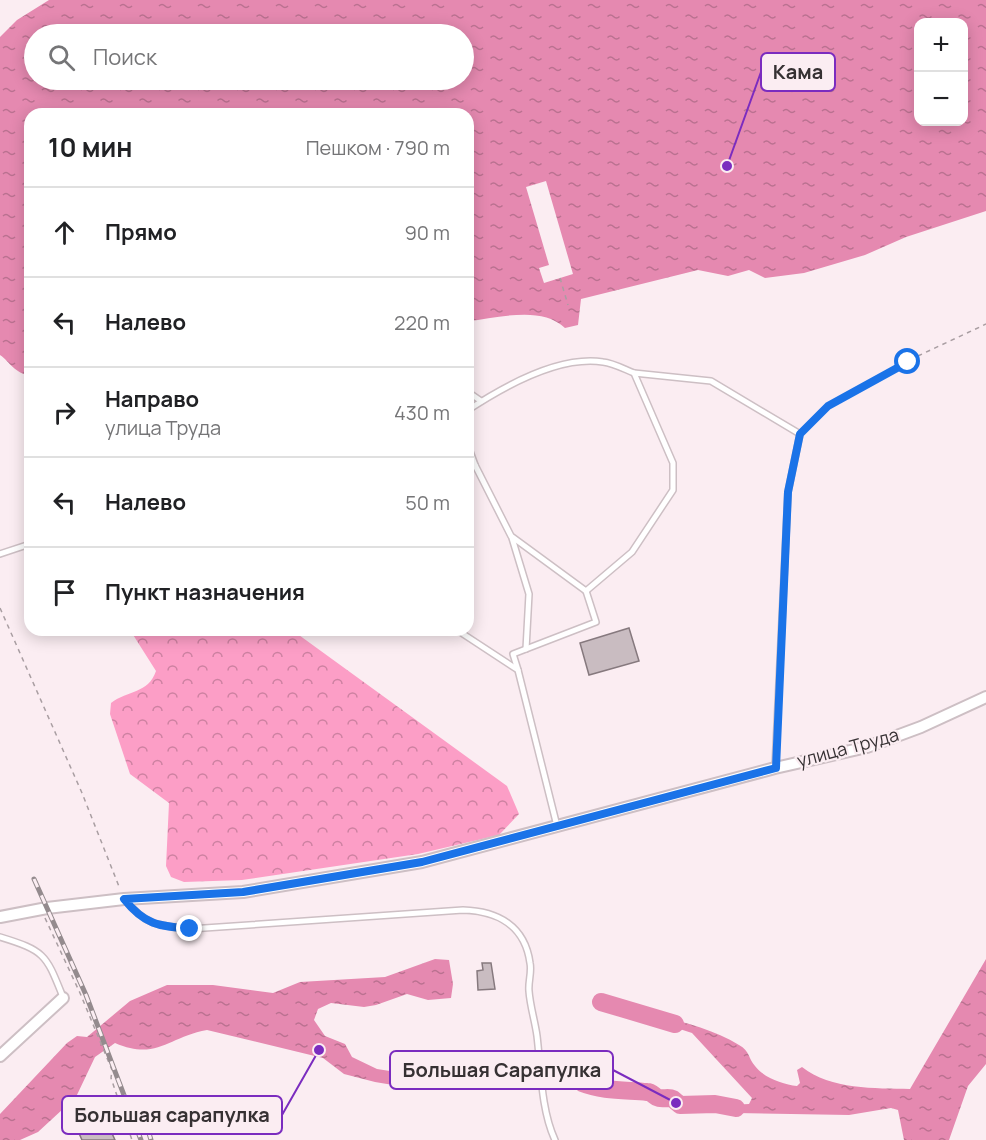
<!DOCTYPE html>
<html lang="ru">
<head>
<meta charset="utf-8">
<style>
	:root { --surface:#fff; --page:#f2f2f2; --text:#202124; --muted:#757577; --line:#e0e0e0 }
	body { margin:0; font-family:Manrope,sans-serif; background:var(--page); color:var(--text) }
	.controls { position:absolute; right:18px; top:18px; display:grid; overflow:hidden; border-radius:12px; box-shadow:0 3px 15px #0003 }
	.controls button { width:54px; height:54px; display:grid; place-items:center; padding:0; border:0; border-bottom:2px solid var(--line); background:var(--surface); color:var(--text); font:30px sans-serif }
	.stop { position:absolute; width:18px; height:18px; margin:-14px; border:4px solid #1a73e8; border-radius:50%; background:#fff }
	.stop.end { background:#1a73e8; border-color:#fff; box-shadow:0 2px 6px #0008 }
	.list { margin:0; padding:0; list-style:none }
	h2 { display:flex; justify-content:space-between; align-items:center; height:78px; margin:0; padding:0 24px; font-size:26px }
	h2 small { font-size:20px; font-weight:400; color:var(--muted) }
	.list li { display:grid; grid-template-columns:39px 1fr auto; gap:18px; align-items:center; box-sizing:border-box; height:90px; padding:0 24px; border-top:2px solid var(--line) }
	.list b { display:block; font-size:22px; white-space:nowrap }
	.list p { margin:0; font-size:20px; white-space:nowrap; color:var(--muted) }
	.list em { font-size:20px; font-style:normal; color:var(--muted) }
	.icon { flex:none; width:33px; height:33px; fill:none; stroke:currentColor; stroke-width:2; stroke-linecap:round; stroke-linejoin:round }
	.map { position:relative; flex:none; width:986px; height:1140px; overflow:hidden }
	.search { position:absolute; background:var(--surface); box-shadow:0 3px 15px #0003; left:24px; top:24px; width:450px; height:66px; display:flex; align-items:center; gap:15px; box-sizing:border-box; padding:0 21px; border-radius:33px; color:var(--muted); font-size:22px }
	.panel { position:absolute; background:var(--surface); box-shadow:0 3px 15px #0003; left:24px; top:108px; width:450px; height:528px; border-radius:18px }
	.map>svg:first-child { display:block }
</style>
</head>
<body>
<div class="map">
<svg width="986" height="1140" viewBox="0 0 986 1140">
	<defs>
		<pattern id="forest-crowns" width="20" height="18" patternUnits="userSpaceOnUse" patternTransform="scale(1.5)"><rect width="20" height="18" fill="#fc9ec6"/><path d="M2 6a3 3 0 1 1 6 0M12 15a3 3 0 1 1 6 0" fill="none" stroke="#cd81a1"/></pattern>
		<pattern id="water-ripples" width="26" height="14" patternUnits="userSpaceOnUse" patternTransform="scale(1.5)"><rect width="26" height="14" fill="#e589b0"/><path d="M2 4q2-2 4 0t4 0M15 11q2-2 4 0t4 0" fill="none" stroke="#ba7190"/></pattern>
	</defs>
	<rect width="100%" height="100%" fill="#fbedf2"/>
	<!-- forest -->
	<path fill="url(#forest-crowns)" d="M130,630h162l215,156 12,28 -20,21 -81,19 -176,26 -58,2 -13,-5 -5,-11 3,-63 -39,-29 -20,-60 1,-11c17,-13 37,-9 45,-32z"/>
	<!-- water -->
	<g fill="url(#water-ripples)" fill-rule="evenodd">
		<path d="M49,0h937v211l-80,26 -41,18 -61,18 -39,5 -16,-8 -21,6 -30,-6 -117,29 -3,26 -13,3c-24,-23 -66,-10 -97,-7v-207h-438v261c-15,-1 -20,-13 -30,-20v-318l17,-17zM918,22h46v100h-46zM34,34h430v46h-430z"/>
		<path d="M435,959l14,1 4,24 -2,14 -23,2 -21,-6 -31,11 -12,2 -33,-4 -13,6 -4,11 11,16 20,8 7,13 25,12 45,7h53l14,-4 7,5 -5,10h-86l-30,-5 -31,-8 -21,-16 -116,-28c-39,7 -50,31 -92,13l-20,14 -19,40 -38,35 -18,8h-20v-26l67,-71 10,-7 10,1 43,-36 37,-16h46l60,8 27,-11 85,-5z"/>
		<path d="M986,959v105l-18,22 -19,54h-45l-6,-30 -7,-2 -42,7 -113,-2 -17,-5 -8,-8h7l11,5 20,-1 3,-6 -60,-65 -40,-13 -1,-6c29,7 62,15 88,31 11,6 9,13 16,21 9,12 28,18 42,20l3,-3 -3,-13 5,-3c29,23 73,21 108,22z"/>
	</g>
	<!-- pier -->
	<path fill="#fbedf2" d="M546,181l27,93 -29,9 -5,-15 10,-3 -23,-78z"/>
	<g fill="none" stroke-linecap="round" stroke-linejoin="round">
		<!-- river -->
		<g stroke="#e589b0" stroke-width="18">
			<path d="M601,1002l74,22"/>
			<path d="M582,1083c20,8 43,7 65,9 6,0 7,5 12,6 5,1 10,-1 14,1l7,6 35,-1 21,4"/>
		</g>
	</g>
	<!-- building -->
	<g fill="#c9bcc1" stroke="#86797e" stroke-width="1.5">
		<path d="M629,628l10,33 -50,14 -9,-32z"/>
		<path d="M482,963h9l4,26 -17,1 -1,-19 6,-1z"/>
		<path d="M101,1109l14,31h-33l-8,-18z"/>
	</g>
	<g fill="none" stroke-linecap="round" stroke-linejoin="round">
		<!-- service casing -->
		<g stroke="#cdbfc4" stroke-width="8">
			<g id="service">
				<path d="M634,373l77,8 89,53 -12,58 -13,276"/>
				<path d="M468,392l13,9"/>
				<path d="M468,410c35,-23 90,-55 135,-48 10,1 21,7 31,11l39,90v27l-41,62 -46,39 -75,-55 -36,-71 -7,2"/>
				<path d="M468,446l7,19"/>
				<path d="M512,538l17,56 -3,55"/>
				<path d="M0,554l30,-10"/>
				<path d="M457,630l61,40 39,156"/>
				<path d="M518,670l-5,-16 83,-32 -10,-31"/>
				<path d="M125,900c20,25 34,26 65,29l273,-19c35,1 62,16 67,53 2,9 -2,19 -1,28 1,15 6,30 8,45 4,33 4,74 18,104"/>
				<path d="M0,937c46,14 46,18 63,60"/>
			</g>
		</g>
		<!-- minor casing -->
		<g stroke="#cdbfc4" stroke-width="14">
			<g id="minor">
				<path d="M0,917l47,-9 77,-9 119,-7 179,-30 353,-94 92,-21 54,-20 65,-30"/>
				<path d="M0,1056l63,-58"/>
			</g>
		</g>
		<!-- path -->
		<g stroke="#a99ea2" stroke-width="1.5" stroke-dasharray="4.5 4.5" stroke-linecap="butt">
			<path d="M560,278l8,27"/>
			<path d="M805,429c49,-48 119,-75 181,-105"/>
			<path d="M0,608l82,185 38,96"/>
			<path d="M45,918l35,75 32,77 -1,8 21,62"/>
		</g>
		<!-- service -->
		<use href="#service" stroke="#fff" stroke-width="5"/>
		<!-- minor -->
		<use href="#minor" stroke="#fff" stroke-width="10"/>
		<!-- rail casing -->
		<g stroke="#948b8e" stroke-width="5">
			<g id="rail">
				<path d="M34,879l52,116 55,145"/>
				<path d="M143,1113l8,27"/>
			</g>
		</g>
		<!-- rail -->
		<use href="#rail" stroke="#fbedf2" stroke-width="3" stroke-dasharray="9" stroke-linecap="butt"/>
	</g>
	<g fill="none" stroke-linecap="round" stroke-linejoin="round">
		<!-- route -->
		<path stroke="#1a73e8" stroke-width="8" d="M190,929c-32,-3 -45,-4 -66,-30l119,-7 179,-30 354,-94 12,-276 12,-58 28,-28 80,-44"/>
	</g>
	<g text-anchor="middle" stroke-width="4.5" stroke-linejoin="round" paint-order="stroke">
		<!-- street labels -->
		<g font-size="18" fill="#363133" stroke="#fbedf2">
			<text transform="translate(848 748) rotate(-15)" y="6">улица Труда</text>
		</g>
	</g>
	<!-- callouts -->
	<path fill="none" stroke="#7b2cbf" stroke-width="2" d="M727 166L761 72M676 1103L613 1070M319 1050L282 1115"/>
	<g fill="#7b2cbf" stroke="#fbedf2" stroke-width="2">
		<circle cx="727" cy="166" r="6"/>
		<circle cx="676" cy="1103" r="6"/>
		<circle cx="319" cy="1050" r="6"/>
	</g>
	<g fill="#fbedf2" stroke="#7b2cbf" stroke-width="2">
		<rect x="761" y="53" width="74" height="38" rx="6"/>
		<rect x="390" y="1051" width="223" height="38" rx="6"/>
		<rect x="62" y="1096" width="220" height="38" rx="6"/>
	</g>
	<g font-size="20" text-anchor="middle" font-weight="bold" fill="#363133">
		<text x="798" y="79">Кама</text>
		<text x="502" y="1077">Большая Сарапулка</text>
		<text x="172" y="1122">Большая сарапулка</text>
	</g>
</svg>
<div class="controls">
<button>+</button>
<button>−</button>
</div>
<div class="stop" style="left:908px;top:362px"></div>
<div class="stop end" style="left:190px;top:929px"></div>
<div class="search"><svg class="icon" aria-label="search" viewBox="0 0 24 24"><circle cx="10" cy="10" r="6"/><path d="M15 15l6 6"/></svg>Поиск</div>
<section class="panel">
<h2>10 мин<small>Пешком · 790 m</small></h2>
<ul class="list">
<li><svg class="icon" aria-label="ahead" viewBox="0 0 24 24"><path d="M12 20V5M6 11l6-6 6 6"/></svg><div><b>Прямо</b></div><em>90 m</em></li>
<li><svg class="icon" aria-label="left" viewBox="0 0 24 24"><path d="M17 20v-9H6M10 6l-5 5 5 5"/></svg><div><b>Налево</b></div><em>220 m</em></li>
<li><svg class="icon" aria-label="right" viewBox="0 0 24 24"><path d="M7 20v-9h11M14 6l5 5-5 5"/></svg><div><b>Направо</b><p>улица Труда</p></div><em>430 m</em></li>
<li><svg class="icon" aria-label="left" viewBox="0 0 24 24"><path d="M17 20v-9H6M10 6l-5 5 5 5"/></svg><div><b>Налево</b></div><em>50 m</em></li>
<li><svg class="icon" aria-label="arrive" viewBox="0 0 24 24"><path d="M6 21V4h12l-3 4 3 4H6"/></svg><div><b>Пункт назначения</b></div></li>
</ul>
</section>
</div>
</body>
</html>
